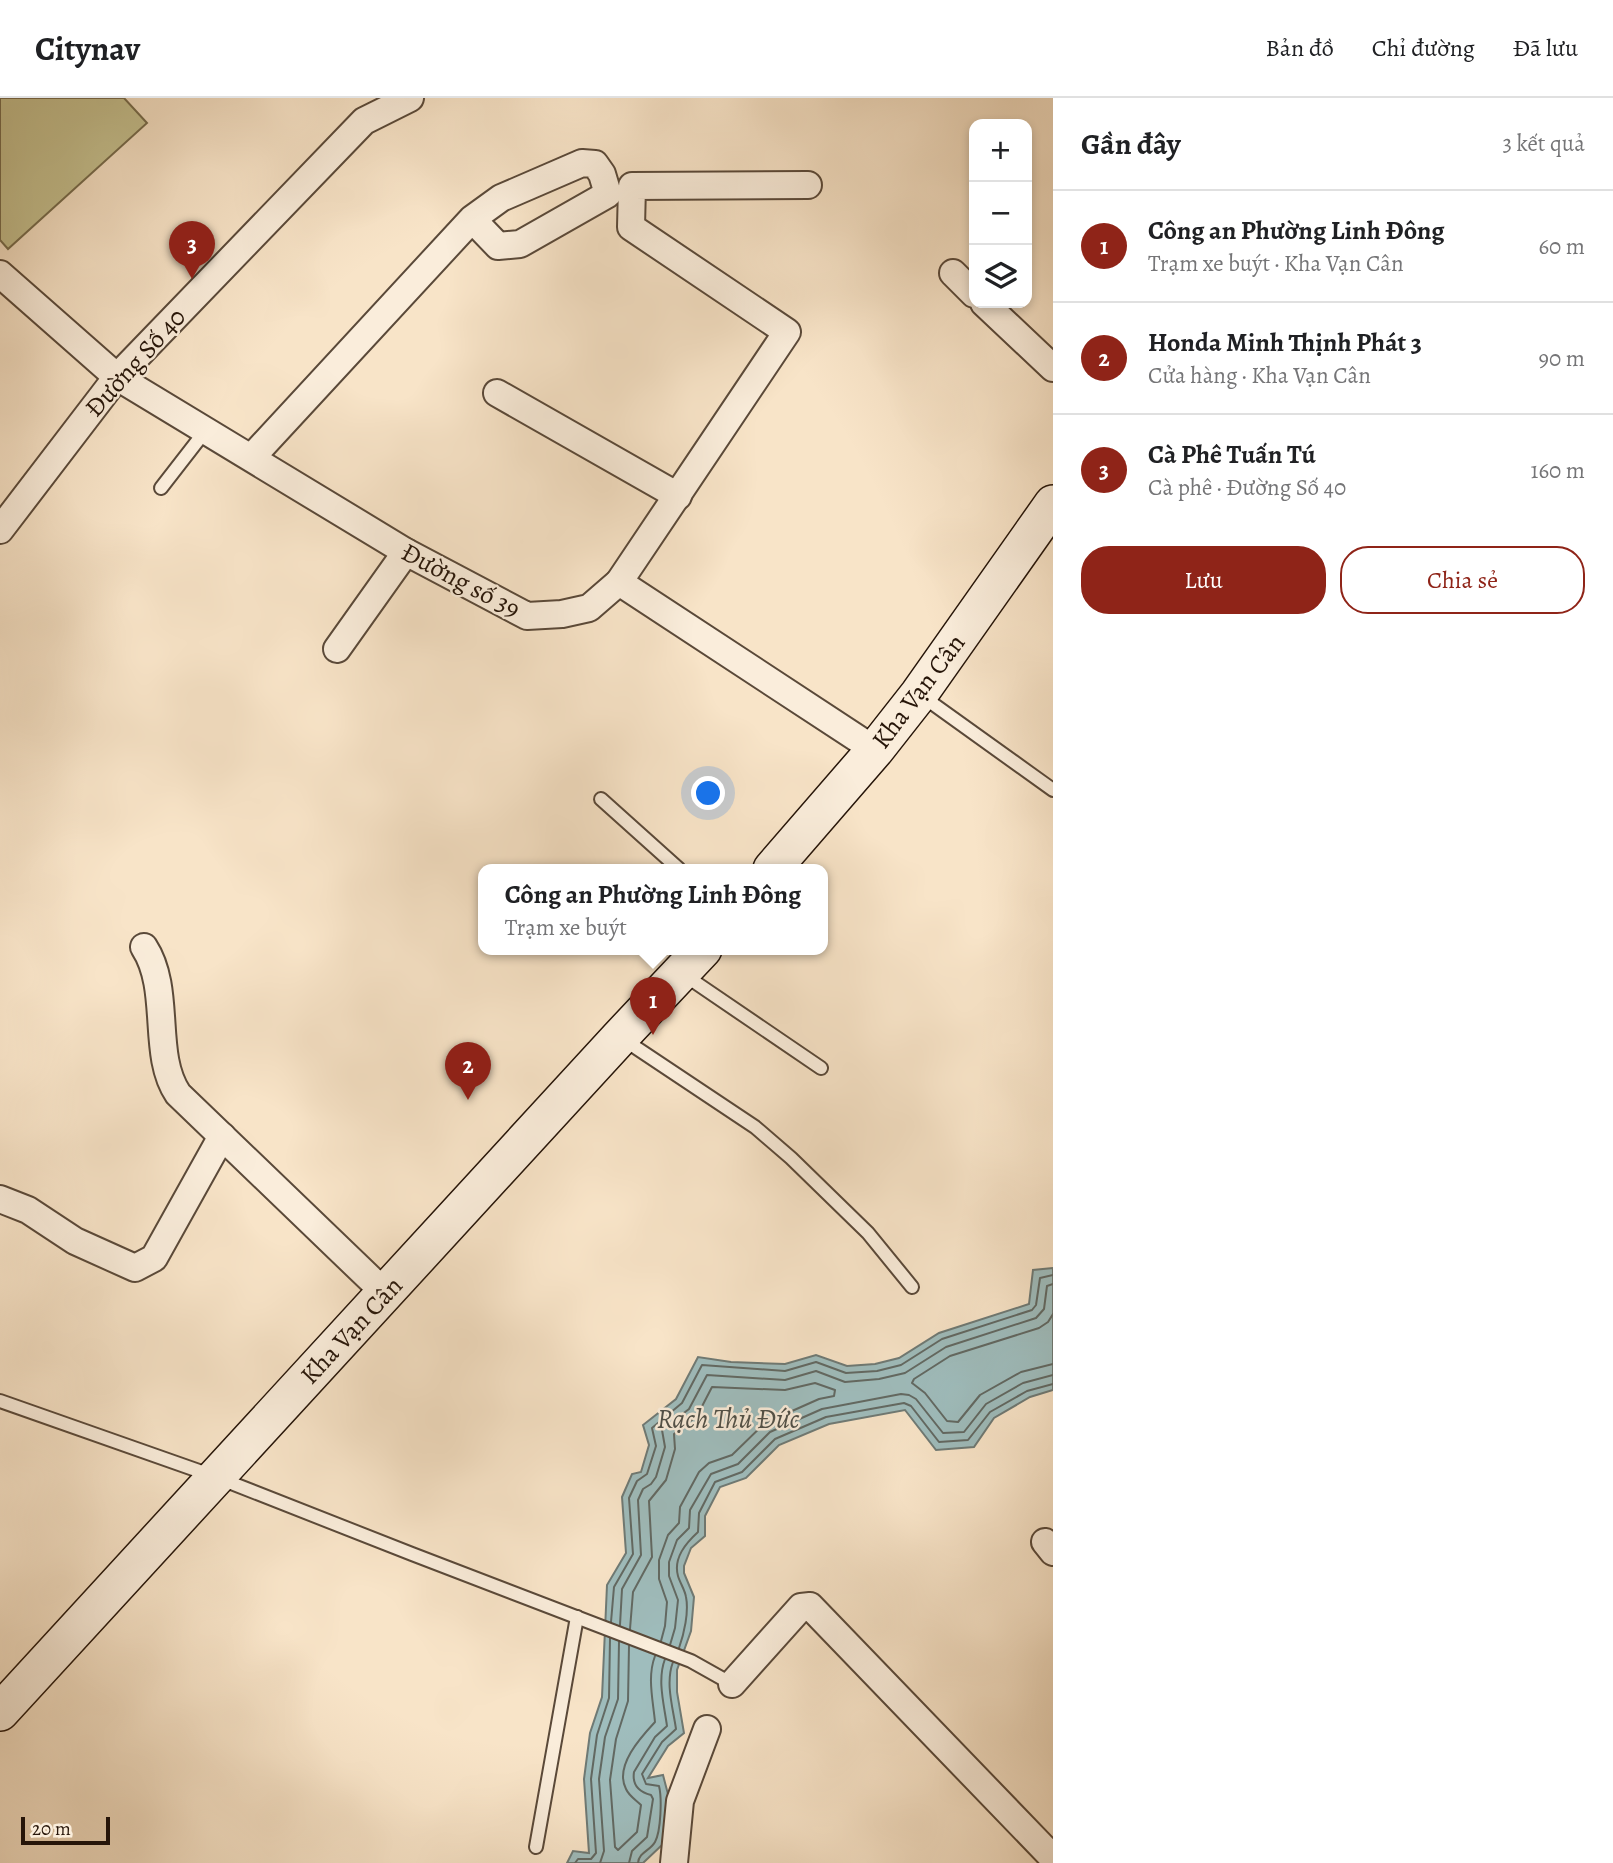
<!DOCTYPE html>
<html lang="vi">
<head>
<meta charset="utf-8">
<style>
	:root { --surface:#fff; --page:#f2f2f2; --text:#202124; --muted:#757577; --line:#e0e0e0; --accent:#8f2418 }
	body { margin:0; font-family:Alegreya,serif; background:var(--page); color:var(--text) }
	.controls { position:absolute; right:21px; top:21px; display:grid; overflow:hidden; border-radius:14px; box-shadow:0 4px 10px #0003 }
	.controls button { width:63px; height:63px; display:grid; place-items:center; padding:0; border:0; border-bottom:2px solid var(--line); background:var(--surface); color:var(--text); font:35px sans-serif }
	.scale { position:absolute; left:21px; bottom:18px; width:89px; box-sizing:border-box; padding-left:7px; border:4px solid #261509; border-top:0; font-size:19px; line-height:24px; white-space:nowrap; color:#261509; -webkit-text-stroke:5px #faeddb; paint-order:stroke }
	.you { position:absolute; left:709px; top:696px; width:24px; height:24px; margin:-18px; border:5px solid #fff; border-radius:50%; background:#1a73e8; box-shadow:0 0 0 10px #1a73e833 }
	.badge { display:grid; place-items:center; width:46px; height:46px; border-radius:50%; background:var(--accent); color:#fff; font-size:23px; font-weight:700 }
	.pin { position:absolute; translate:-50% -58px; filter:drop-shadow(0 2px 4px #0008) }
	.pin::after { content:''; position:absolute; top:37px; width:24px; height:21px; background:inherit; clip-path:polygon(0 0,100% 0,50% 100%) }
	.popup { position:absolute; left:478px; top:766px; width:350px; height:91px; box-sizing:border-box; display:grid; place-content:center; border-radius:14px; background:var(--surface); filter:drop-shadow(0 2px 5px #0005); font-size:23px; white-space:nowrap; color:var(--muted) }
	.popup b { font-size:26px; color:var(--text) }
	.popup::after { content:''; position:absolute; left:50%; top:100%; margin-left:-14px; border:14px solid transparent; border-top-color:var(--surface) }
	.list { margin:0; padding:0; list-style:none }
	h2 { display:flex; justify-content:space-between; align-items:center; height:91px; margin:0; padding:0 28px; font-size:30px }
	h2 small { font-size:23px; font-weight:400; color:var(--muted) }
	.list li { display:grid; grid-template-columns:46px 1fr auto; gap:21px; align-items:center; box-sizing:border-box; height:112px; padding:0 28px; border-top:2px solid var(--line) }
	.list b { display:block; font-size:26px; white-space:nowrap }
	.list p { margin:0; font-size:23px; white-space:nowrap; color:var(--muted) }
	.list em { font-size:23px; font-style:normal; color:var(--muted) }
	.actions { display:flex; gap:14px; padding:21px 28px }
	.actions a { flex:1; padding:16px 0; border:2px solid var(--accent); border-radius:28px; text-align:center; font-size:24px; color:var(--accent) }
	.actions .main { background:var(--accent); color:#fff }
	.icon { flex:none; width:38px; height:38px; fill:none; stroke:currentColor; stroke-width:2; stroke-linecap:round; stroke-linejoin:round }
	.map { position:relative; flex:none; width:1053px; height:1765px; overflow:hidden }
	header { display:flex; align-items:center; gap:42px; box-sizing:border-box; height:98px; padding:0 35px; background:var(--surface); border-bottom:2px solid var(--line) }
	header strong { font-size:33px }
	nav { display:flex; gap:38px; margin-inline-start:auto; font-size:24px }
	main { display:flex }
	aside { flex:1; background:var(--surface) }
	.map>svg:first-child { display:block }
</style>
</head>
<body>
<header>
<strong>Citynav</strong>
<nav><a>Bản đồ</a><a>Chỉ đường</a><a>Đã lưu</a></nav>
</header>
<main>
<div class="map">
<svg width="1053" height="1765" viewBox="0 0 1053 1765">
	<rect width="100%" height="100%" fill="#f8e4c8"/>
	<filter id="stains"><feTurbulence type="fractalNoise" baseFrequency=".00286" numOctaves="4"/><feColorMatrix values="0 0 0 0 .2 0 0 0 0 .09 0 0 0 0 .02 0 0 0 .5 -.17"/></filter>
	<radialGradient id="worn" r=".72"><stop offset=".6" stop-color="#630" stop-opacity="0"/><stop offset="1" stop-color="#630" stop-opacity=".3"/></radialGradient>
	<!-- green -->
	<path fill="#c5c190" stroke="#766b4c" stroke-width="2" d="M0,0h124l23,25 -139,126 -8,-9z"/>
	<!-- water -->
	<path fill="#9fbdbd" stroke="#6f7a75" stroke-width="2" d="M1053,1170v122l-23,7 -36,21 -20,29 -38,3 -31,-40 -76,14 -50,21 -33,33 -26,9 -15,29v20l-14,12 -7,18v7l10,24 -3,34 -14,39v22l7,41 -16,13 -20,32 15,-3 6,23 -7,47 -19,18h-76l6,-12 16,2 -5,-74 6,-46 12,-36 5,-112 19,-32 -4,-56 10,-23 9,-2 8,-27 -6,-20 33,-26 22,-42 33,5 54,2 31,-9 31,11 28,-2 24,-6 40,-25 90,-29 4,-34z"/>
	<g fill="none" stroke-linecap="round" stroke-linejoin="round">
		<!-- shore -->
		<g stroke="#626963" stroke-width="2">
			<path d="M1053,1216l-5,8 -9,6 -89,28 -36,23 -2,4 13,10 22,28 11,1 22,-27 41,-23 32,-8"/>
			<path d="M611,1524l3,-35 19,-33 -4,-56 8,-17 10,-7 9,-28 -4,-18 30,-25 20,-38 83,6 31,-9 30,11 31,-2 24,-6 41,-26 90,-29 4,-5 4,-27 13,-3"/>
			<path d="M620,1527l2,-36 19,-34 -3,-55 5,-11 8,-5 5,-7 9,-30 -3,-17 27,-21 18,-34 78,5 31,-9 29,11 34,-3 26,-6 41,-26 90,-29 8,-9 3,-23 6,-2"/>
			<path d="M630,1531l3,-37 19,-35 -3,-56 17,-21 9,-31 -1,-15 23,-18 15,-29 73,3 30,-7 20,7 -1,6 -15,3 -54,24 -33,32 -23,8 -10,9 -19,35 -1,16 -11,12 -9,25v19l8,23 -2,24 -4,15"/>
			<path d="M670,1547l5,-17 3,-28 -9,-24v-14l8,-22 12,-12 1,-18 21,-36 27,-10 32,-32 52,-23 79,-15 8,1 7,4 27,34 21,-1 22,-28 37,-21 30,-8"/>
			<path d="M629,1548l-1,55 -12,38 -6,41 5,67 3,3 19,-18 4,-27c-5,-5 -12,-9 -15,-16 -12,-23 15,-52 29,-67 -2,-22 -8,-45 0,-66"/>
			<path d="M679,1550c5,-14 10,-36 7,-51 -1,-7 -6,-14 -8,-21 -5,-18 8,-33 20,-44l1,-19 16,-31 27,-10 33,-33 51,-22 78,-14 7,3 28,36 29,-2 22,-28 37,-21 26,-7"/>
			<path d="M575,1765l3,-4h13l5,-6 -5,-74 6,-44 12,-37 1,-60"/>
			<path d="M600,1765l4,-12 -5,-72 6,-42 13,-38 1,-57"/>
			<path d="M629,1765l3,-12 15,-14 6,-38 -2,-4c-12,-3 -19,-10 -17,-23l21,-35 12,-11c-3,-22 -10,-46 -2,-67"/>
			<path d="M638,1765c1,-11 12,-12 17,-21 6,-11 7,-44 4,-56l-13,-2 -4,-10 20,-32 14,-13c-3,-21 -11,-46 -3,-67"/>
		</g>
		<!-- lane casing -->
		<g stroke="#5a4939" stroke-width="16">
			<g id="lane">
				<path d="M161,390l45,-58"/>
				<path d="M922,598l131,94"/>
				<path d="M601,701l78,70"/>
				<path d="M683,876l138,94"/>
				<path d="M623,941l132,88 36,31 77,75 44,54"/>
				<path d="M0,1303l216,76 196,77 279,107 41,23"/>
				<path d="M536,1749l41,-230"/>
			</g>
		</g>
		<!-- street casing -->
		<g stroke="#5a4939" stroke-width="30">
			<g id="street">
				<path d="M953,175l21,21"/>
				<path d="M0,176l117,103 289,175 121,64 35,-2 27,-6 30,-26 256,168"/>
				<path d="M984,205l69,65"/>
				<path d="M497,295l181,103"/>
				<path d="M252,359l220,-238 29,-21 81,-35 13,1 7,10 6,20 -88,50 -22,2 -26,-27"/>
				<path d="M0,432l117,-153 247,-256 46,-23"/>
				<path d="M619,484l168,-250 -156,-105 1,-41 176,-1"/>
				<path d="M337,551l69,-97"/>
				<path d="M144,849c28,43 7,107 34,147l207,199"/>
				<path d="M0,1101l28,11 47,31 60,27 19,-10 68,-122"/>
				<path d="M1045,1444l8,10"/>
				<path d="M732,1586l69,-77 9,-1 243,252"/>
				<path d="M674,1765l6,-62 27,-72"/>
			</g>
		</g>
		<!-- secondary casing -->
		<g stroke="#261509" stroke-width="40">
			<g id="secondary">
				<path d="M772,771l103,-119 44,-56 134,-190"/>
				<path d="M0,1614l620,-675 83,-88"/>
			</g>
		</g>
		<!-- lane -->
		<use href="#lane" stroke="#faeddb" stroke-width="12"/>
		<!-- street -->
		<use href="#street" stroke="#faeddb" stroke-width="26"/>
		<!-- secondary -->
		<use href="#secondary" stroke="#faeddb" stroke-width="37"/>
	</g>
	<g text-anchor="middle" stroke-width="5" stroke-linejoin="round" paint-order="stroke">
		<!-- street labels -->
		<g font-size="26" fill="#261509" stroke="#faeddb">
			<text transform="translate(135 264) rotate(-48)" y="9">Đường Số 40</text>
			<text transform="translate(461 482) rotate(28)" y="9">Đường số 39</text>
			<text transform="translate(918 593) rotate(-53)" y="9">Kha Vạn Cân</text>
			<text transform="translate(351 1232) rotate(-47)" y="9">Kha Vạn Cân</text>
		</g>
		<!-- water labels -->
		<g font-size="28" font-style="italic" fill="#505048" stroke="#faeddb">
			<text x="728" y="1330">Rạch Thủ Đức</text>
		</g>
	</g>
	<rect width="100%" height="100%" filter="url(#stains)"/>
	<rect width="100%" height="100%" fill="url(#worn)"/>
</svg>
<div class="controls">
<button>+</button>
<button>−</button>
<button><svg class="icon" aria-label="layers" viewBox="0 0 24 24"><path d="M12 4l9 5-9 5-9-5zM3 14l9 5 9-5"/></svg></button>
</div>
<div class="scale">20 m</div>
<div class="you"></div>
<div class="pin badge" style="left:653px;top:937px">1</div>
<div class="popup"><b>Công an Phường Linh Đông</b>Trạm xe buýt</div>
<div class="pin badge" style="left:468px;top:1002px">2</div>
<div class="pin badge" style="left:192px;top:181px">3</div>
</div>
<aside>
<h2>Gần đây<small>3 kết quả</small></h2>
<ul class="list">
<li><span class="badge">1</span><div><b>Công an Phường Linh Đông</b><p>Trạm xe buýt · Kha Vạn Cân</p></div><em>60 m</em></li>
<li><span class="badge">2</span><div><b>Honda Minh Thịnh Phát 3</b><p>Cửa hàng · Kha Vạn Cân</p></div><em>90 m</em></li>
<li><span class="badge">3</span><div><b>Cà Phê Tuấn Tú</b><p>Cà phê · Đường Số 40</p></div><em>160 m</em></li>
</ul>
<div class="actions"><a class="main">Lưu</a><a>Chia sẻ</a></div>
</aside>
</main>
</body>
</html>
